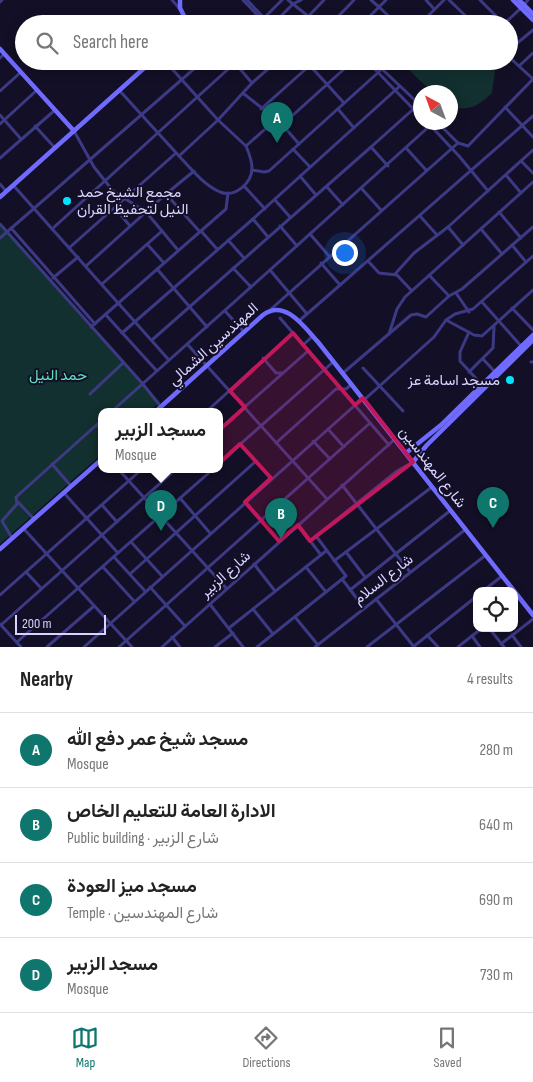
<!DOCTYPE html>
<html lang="en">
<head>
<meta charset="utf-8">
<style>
	:root { --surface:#fff; --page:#f2f2f2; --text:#222; --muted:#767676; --line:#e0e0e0; --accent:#0f766e }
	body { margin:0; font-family:"Sofia Sans Condensed",Vazirmatn,sans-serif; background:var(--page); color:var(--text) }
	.controls { position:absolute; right:15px; bottom:15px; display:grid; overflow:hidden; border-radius:10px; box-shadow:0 2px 12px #0003 }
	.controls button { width:45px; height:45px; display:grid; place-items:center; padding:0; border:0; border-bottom:1px solid var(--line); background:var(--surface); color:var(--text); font:25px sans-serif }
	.compass { position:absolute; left:413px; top:85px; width:45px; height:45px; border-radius:50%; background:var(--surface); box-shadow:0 2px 12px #0003; rotate:319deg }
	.scale { position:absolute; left:15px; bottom:12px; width:91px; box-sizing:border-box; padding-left:5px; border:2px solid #d9d4ff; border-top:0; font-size:14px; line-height:18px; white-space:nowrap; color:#d9d4ff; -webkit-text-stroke:4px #130f26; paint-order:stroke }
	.you { position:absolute; left:344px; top:252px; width:18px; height:18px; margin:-12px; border:4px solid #fff; border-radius:50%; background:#1a73e8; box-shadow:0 0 0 8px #1a73e833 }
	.badge { display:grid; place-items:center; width:32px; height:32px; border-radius:50%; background:var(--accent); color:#fff; font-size:16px; font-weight:700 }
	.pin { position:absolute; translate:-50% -41px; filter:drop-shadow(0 1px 2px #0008) }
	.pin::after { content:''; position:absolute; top:26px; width:18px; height:15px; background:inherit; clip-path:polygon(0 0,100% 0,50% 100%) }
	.popup { position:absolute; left:98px; top:408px; width:125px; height:65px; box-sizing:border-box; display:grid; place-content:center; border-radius:10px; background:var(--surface); filter:drop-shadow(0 1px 4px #0005); font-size:16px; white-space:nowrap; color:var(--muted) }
	.popup b { font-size:19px; color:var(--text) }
	.popup::after { content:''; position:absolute; left:50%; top:100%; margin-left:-10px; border:10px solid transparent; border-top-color:var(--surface) }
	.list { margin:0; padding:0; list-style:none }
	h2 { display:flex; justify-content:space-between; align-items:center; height:65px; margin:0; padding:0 20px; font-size:21px }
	h2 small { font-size:16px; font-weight:400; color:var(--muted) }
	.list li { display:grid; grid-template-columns:32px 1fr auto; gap:15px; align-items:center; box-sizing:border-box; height:75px; padding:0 20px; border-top:1px solid var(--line) }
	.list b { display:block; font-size:19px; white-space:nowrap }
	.list p { margin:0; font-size:16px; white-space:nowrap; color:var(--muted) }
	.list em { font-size:16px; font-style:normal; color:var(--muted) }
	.icon { flex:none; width:28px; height:28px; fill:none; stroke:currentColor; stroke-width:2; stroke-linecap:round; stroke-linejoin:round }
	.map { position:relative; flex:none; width:533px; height:647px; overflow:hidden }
	.search { position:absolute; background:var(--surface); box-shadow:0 2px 12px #0003; left:15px; right:15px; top:15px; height:55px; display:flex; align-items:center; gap:12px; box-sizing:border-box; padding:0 18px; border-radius:28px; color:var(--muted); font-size:19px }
	.sheet { height:365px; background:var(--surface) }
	nav { display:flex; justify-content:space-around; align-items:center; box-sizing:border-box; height:70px; border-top:1px solid var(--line); background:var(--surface); font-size:14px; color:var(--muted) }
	nav a { display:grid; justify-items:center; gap:2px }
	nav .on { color:var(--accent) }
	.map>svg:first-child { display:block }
</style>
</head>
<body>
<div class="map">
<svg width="533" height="647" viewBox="0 0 533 647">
	<rect width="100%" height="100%" fill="#130f26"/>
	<!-- green -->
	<g fill="#12302f">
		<path d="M433,18h10l11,6h-31z"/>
		<path d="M404,61h86l5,10 -3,22c-14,13 -22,18 -41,14l-1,-15h-18l-22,-21z"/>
		<path d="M0,225l160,177 -11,10h-47v42l-102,90z"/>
	</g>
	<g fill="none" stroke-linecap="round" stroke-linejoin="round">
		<!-- street -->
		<g stroke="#3d3a85" stroke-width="3">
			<path d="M172,0l8,9"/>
			<path d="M243,0l23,24"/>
			<path d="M247,0l23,24"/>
			<path d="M288,0l30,24"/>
			<path d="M386,0l-7,7 18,17"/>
			<path d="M426,0l8,9"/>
			<path d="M449,0l25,24"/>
			<path d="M480,0l24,24"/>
			<path d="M0,2l2,-2"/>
			<path d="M524,5l4,-5"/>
			<path d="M263,19l19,-19"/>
			<path d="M245,24l12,-10"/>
			<path d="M273,24l20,-20 8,-4"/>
			<path d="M301,24l23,-24"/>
			<path d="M331,24l23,-24"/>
			<path d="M362,24l17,-17 -8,-7"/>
			<path d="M420,24l24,-24"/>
			<path d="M504,24l17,-16"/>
			<path d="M509,50l24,-20"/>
			<path d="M509,57l24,22"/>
			<path d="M0,58l4,-4"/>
			<path d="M224,61l6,7"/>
			<path d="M303,61l11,9 30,33"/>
			<path d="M367,61l53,55"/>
			<path d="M388,61l-6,8 38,36"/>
			<path d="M235,63l17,20"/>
			<path d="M519,66l14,-13"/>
			<path d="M314,70l9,-9"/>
			<path d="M119,90l60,66 39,-36 -53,-59"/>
			<path d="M0,91l21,-19"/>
			<path d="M244,94l36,28 19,22"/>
			<path d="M505,107l28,30"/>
			<path d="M261,109l47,-42"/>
			<path d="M338,109l16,19"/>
			<path d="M0,115l21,24"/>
			<path d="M427,122l32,34 29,35"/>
			<path d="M437,122l21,21 10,3 65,-67"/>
			<path d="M0,124l37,-34"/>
			<path d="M35,126l20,22"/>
			<path d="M74,131l20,36 19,24 33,21 16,19"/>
			<path d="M246,146l-28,-26 34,-37 25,-22"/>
			<path d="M371,147l48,-43"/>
			<path d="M293,149l17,18"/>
			<path d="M407,149l19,21"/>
			<path d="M179,156c12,13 25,29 41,36 15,6 32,-9 32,-24 0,-8 -3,-15 -6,-22l18,-16 29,-15 60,-54"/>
			<path d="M0,158l55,-48"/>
			<path d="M521,161l12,12"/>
			<path d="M252,170l12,2 5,-1 113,-102"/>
			<path d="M194,171l-28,23 34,38"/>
			<path d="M506,175l15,18"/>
			<path d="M300,176l16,19"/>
			<path d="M0,184l6,7"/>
			<path d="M13,185l155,174"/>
			<path d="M244,186l21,23"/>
			<path d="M327,187l16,18"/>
			<path d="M362,189l19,21"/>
			<path d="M275,200l15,17"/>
			<path d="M115,208l15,18"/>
			<path d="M499,212l22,26"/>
			<path d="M420,216l17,19"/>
			<path d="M253,219l15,18"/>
			<path d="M0,224l142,159 23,29"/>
			<path d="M280,226l17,20"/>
			<path d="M448,227l15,18"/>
			<path d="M11,228l84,96"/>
			<path d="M52,229l185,-168"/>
			<path d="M481,229l21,25"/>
			<path d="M201,231l16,18"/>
			<path d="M310,234l19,22"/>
			<path d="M0,238l203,-177"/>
			<path d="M228,240l16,18"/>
			<path d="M147,244l17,19"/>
			<path d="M512,245l14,17"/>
			<path d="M69,248l107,-95"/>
			<path d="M368,261l11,12 18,2 14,15"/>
			<path d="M321,263l19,22"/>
			<path d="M86,266l80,-72"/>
			<path d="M233,268l18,19"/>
			<path d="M157,269l50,58"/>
			<path d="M395,274l19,-21 34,-26 85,-77"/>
			<path d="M429,275l20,21"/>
			<path d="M53,278l25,-21"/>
			<path d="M102,284l60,-53 15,18"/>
			<path d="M456,293l13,19"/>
			<path d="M482,302l39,44"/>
			<path d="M512,308l21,22"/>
			<path d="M270,310l188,-167"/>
			<path d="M225,311l19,21"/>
			<path d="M307,314l-37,-44 164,-148"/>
			<path d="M106,315l50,55"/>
			<path d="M280,318l109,127"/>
			<path d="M446,320l28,15 8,1 51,-46"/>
			<path d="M299,321l234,-205"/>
			<path d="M91,327l135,-118 2,-16"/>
			<path d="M469,332l-9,20v9l22,24"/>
			<path d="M122,333l131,-114 147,-133"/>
			<path d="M389,334l8,-25 8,-12 128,-115"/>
			<path d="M152,340l219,-193 17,19"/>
			<path d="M188,345l139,154"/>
			<path d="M303,345l10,-9"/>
			<path d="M263,358l13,15h6"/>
			<path d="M483,359l12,13"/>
			<path d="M531,362h2"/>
			<path d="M363,368l40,43"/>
			<path d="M469,372l24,-24 1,-21"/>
			<path d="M343,373l68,-58 6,-1 9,3 23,-21 13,-7 71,-62"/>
			<path d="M90,394l33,-31"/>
			<path d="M364,400l70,-63 12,-17 9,-6 18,-5 60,-53"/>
			<path d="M111,412l159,-142"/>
			<path d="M206,412l87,-79"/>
			<path d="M97,425l5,6"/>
			<path d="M220,429l88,-78"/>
			<path d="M328,429l16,18"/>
			<path d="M313,441l17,18"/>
			<path d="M276,443l60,-54h10l6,-5"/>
			<path d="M240,444l31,34"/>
			<path d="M220,462l113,-100"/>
			<path d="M52,464l19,22"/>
			<path d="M119,470l107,118"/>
			<path d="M342,485l68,87"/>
			<path d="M64,493l54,60"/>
			<path d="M180,498l30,35"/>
			<path d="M18,502l16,17"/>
			<path d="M245,502l34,39"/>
			<path d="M102,505l15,17"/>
			<path d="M298,525l23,30"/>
			<path d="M23,528l109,119"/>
			<path d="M12,538l-10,-17 15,-17 -1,-7 86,-77"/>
			<path d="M310,541l87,-70 16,-9"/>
			<path d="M131,542l31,34"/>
			<path d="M346,552l19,25"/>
			<path d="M114,557l31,34"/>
			<path d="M334,561l98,-74"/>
			<path d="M254,564l21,27"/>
			<path d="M103,567l31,34"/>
			<path d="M306,567l20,25"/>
			<path d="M26,572l15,16"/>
			<path d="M130,574l126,-113"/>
			<path d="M342,579l22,29"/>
			<path d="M150,587l35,39"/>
			<path d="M350,590l101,-80"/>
			<path d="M483,591l19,-15"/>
			<path d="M0,595l141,-125"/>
			<path d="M376,599l38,48"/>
			<path d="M209,603l34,44"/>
			<path d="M253,609l20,25"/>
			<path d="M295,617l23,28"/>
			<path d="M0,624l21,23"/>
			<path d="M1,625l174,-155"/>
			<path d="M229,628l97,-77"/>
			<path d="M489,628l15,19"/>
			<path d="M427,635l11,12"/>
			<path d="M512,635l9,12"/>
			<path d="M472,636l8,11"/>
			<path d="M172,637l8,10"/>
			<path d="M17,642l195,-172"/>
			<path d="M501,644l32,-25"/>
			<path d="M47,647l47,-41"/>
			<path d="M84,647l278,-248"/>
			<path d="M119,647l251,-224"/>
			<path d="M162,647l233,-208"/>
			<path d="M215,647l18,-14"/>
			<path d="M257,647l89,-71 -30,-40"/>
			<path d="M315,647l151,-118"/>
			<path d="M367,647l119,-92"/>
			<path d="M413,647l64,-51"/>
			<path d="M458,647l24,-19"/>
		</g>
		<!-- secondary -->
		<g stroke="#6f6bff" stroke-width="4.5">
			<path d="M180,0v8l8,16"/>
			<path d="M513,0l20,20"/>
			<path d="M519,0l14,14"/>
			<path d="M0,49l74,82"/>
			<path d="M0,197l152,-136"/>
			<path d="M155,412l108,-97c22,-17 42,13 55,27l215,273"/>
			<path d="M406,453l35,-28 92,-90"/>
			<path d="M413,462l14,-17 106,-105"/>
			<path d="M0,549l102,-90"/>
		</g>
	</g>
	<!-- marked area -->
	<path fill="#c2185b" fill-opacity="0.2" stroke="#c2185b" stroke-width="4" stroke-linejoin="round" d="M293,333l62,72 8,-7 50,64 -103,79 -12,-16 -19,16 -34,-39 26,-24 -31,-34 -27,25 -16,-19 48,-43 -15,-16z"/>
	<!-- markers -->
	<g fill="#00e5ff" stroke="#130f26" stroke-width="2">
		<circle cx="67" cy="201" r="5"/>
		<circle cx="510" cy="380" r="5"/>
	</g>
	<g text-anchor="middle" stroke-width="4" stroke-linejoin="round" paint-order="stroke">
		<!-- poi labels -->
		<g font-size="15" fill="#d9d4ff" stroke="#130f26" text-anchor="start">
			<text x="77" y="197">مجمع الشيخ حمد<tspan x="77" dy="17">النيل لتحفيظ القران</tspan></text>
			<text x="500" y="385" text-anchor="end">مسجد اسامة عز</text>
		</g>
		<!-- street labels -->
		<g font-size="15" fill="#d9d4ff" stroke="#130f26">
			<text transform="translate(213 344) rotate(-42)" y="5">المهندسين الشمالي</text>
			<text transform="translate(433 467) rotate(52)" y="5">شارع المهندسين</text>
			<text transform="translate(225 574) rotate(-42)" y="5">شارع الزبير</text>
			<text transform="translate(383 579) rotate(-38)" y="5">شارع السلام</text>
		</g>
		<!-- park labels -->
		<g font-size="15" fill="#5fe0c0" stroke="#130f26">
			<text x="58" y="380">حمد النيل</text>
		</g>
	</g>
</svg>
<div class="controls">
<button><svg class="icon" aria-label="locate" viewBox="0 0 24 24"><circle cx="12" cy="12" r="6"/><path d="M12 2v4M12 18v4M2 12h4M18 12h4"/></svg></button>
</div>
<svg class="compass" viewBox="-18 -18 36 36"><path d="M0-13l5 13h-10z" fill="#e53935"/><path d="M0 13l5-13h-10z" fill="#767676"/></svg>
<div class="scale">200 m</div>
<div class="you"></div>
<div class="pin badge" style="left:277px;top:143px">A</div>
<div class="pin badge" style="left:281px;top:539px">B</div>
<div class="pin badge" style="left:493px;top:528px">C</div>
<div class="pin badge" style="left:161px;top:531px">D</div>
<div class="popup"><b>مسجد الزبير</b>Mosque</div>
<div class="search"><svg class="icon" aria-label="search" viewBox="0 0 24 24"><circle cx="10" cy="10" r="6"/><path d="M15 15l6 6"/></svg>Search here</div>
</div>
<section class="sheet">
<h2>Nearby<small>4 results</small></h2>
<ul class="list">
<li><span class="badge">A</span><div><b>مسجد شيخ عمر دفع الله</b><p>Mosque</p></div><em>280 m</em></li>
<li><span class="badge">B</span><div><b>الادارة العامة للتعليم الخاص</b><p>Public building · شارع الزبير</p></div><em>640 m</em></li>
<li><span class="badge">C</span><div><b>مسجد ميز العودة</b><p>Temple · شارع المهندسين</p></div><em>690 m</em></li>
<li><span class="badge">D</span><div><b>مسجد الزبير</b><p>Mosque</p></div><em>730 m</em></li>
</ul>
</section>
<nav>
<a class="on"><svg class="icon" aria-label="map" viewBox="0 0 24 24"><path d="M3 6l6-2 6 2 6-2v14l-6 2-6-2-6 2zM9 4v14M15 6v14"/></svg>Map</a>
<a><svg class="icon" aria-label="directions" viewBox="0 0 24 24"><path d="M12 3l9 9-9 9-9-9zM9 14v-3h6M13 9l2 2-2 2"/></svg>Directions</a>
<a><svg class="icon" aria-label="saved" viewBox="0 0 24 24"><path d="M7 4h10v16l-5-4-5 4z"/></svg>Saved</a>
</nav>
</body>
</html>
